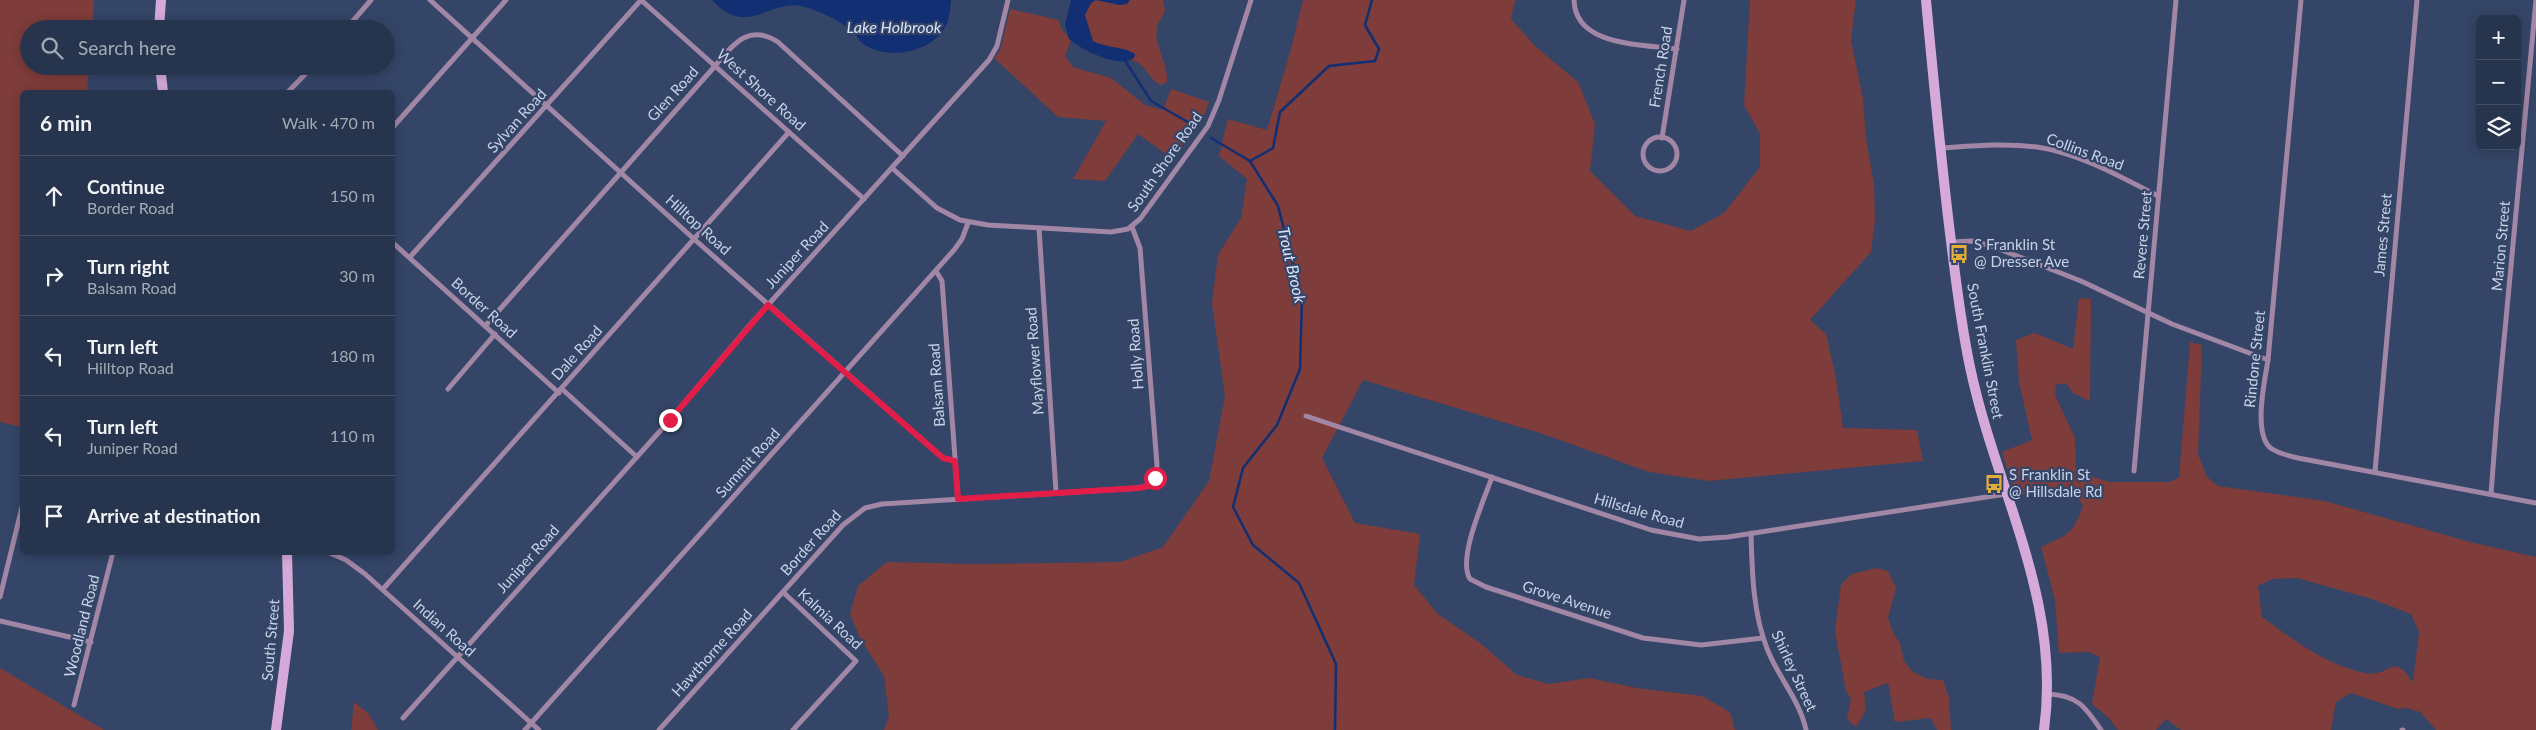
<!DOCTYPE html>
<html lang="en">
<head>
<meta charset="utf-8">
<style>
	:root { --surface:#27344d; --page:#333f57; --text:#f1f3f6; --muted:#a4aab6; --line:#434f65 }
	body { margin:0; font-family:Lato,sans-serif; background:var(--page); color:var(--text) }
	.controls { position:absolute; right:15px; top:15px; display:grid; overflow:hidden; border-radius:8px; box-shadow:0 2px 12px #0003 }
	.controls button { width:45px; height:45px; display:grid; place-items:center; padding:0; border:0; border-bottom:1px solid var(--line); background:var(--surface); color:var(--text); font:25px sans-serif }
	.stop { position:absolute; width:15px; height:15px; margin:-11px; border:4px solid #e11d48; border-radius:50%; background:#fff }
	.stop.end { background:#e11d48; border-color:#fff; box-shadow:0 1px 5px #0008 }
	.list { margin:0; padding:0; list-style:none }
	h2 { display:flex; justify-content:space-between; align-items:center; height:65px; margin:0; padding:0 20px; font-size:21px }
	h2 small { font-size:16px; font-weight:400; color:var(--muted) }
	.list li { display:grid; grid-template-columns:32px 1fr auto; gap:15px; align-items:center; box-sizing:border-box; height:80px; padding:0 20px; border-top:1px solid var(--line) }
	.list b { display:block; font-size:19px; white-space:nowrap }
	.list p { margin:0; font-size:16px; white-space:nowrap; color:var(--muted) }
	.list em { font-size:16px; font-style:normal; color:var(--muted) }
	.icon { flex:none; width:28px; height:28px; fill:none; stroke:currentColor; stroke-width:2; stroke-linecap:round; stroke-linejoin:round }
	.map { position:relative; flex:none; width:2536px; height:730px; overflow:hidden }
	.search { position:absolute; background:var(--surface); box-shadow:0 2px 12px #0003; left:20px; top:20px; width:375px; height:55px; display:flex; align-items:center; gap:12px; box-sizing:border-box; padding:0 18px; border-radius:28px; color:var(--muted); font-size:19px }
	.panel { position:absolute; background:var(--surface); box-shadow:0 2px 12px #0003; left:20px; top:90px; width:375px; height:465px; border-radius:8px }
	.map>svg:first-child { display:block }
</style>
</head>
<body>
<div class="map">
<svg width="2536" height="730" viewBox="0 0 2536 730">
	<rect width="100%" height="100%" fill="#344567"/>
	<!-- green -->
	<g fill="#7e3c3a" fill-rule="evenodd">
		<path d="M0,0h94l-2,29h-63v37h60l-2,26h-65v335l-22,-5z"/>
		<path d="M1096,0l24,5 10,-5h33l2,11c-1,5 -6,9 -7,13 -7,20 11,38 9,58l-6,3c-14,-6 -15,-23 -31,-25l5,-6c-13,-8 -30,-6 -43,-13l-8,-26 7,-12z"/>
		<path d="M1303,0h212l-4,19 24,27 43,36 17,42 -5,47 45,45 56,15 33,-18 36,-46v-33l-16,-29 6,-105h106l-5,40 12,59 3,40 8,45 1,36 -4,32 -61,68 16,14 10,44 7,50 74,2 6,31 -214,20 -60,-9 -106,-38 -180,-54 -41,78 33,65 65,11 -6,51 24,29 42,29 37,32 32,9 40,-6 48,10 65,8 28,16 5,18h-851l5,-14 -5,-40 -23,-36 -11,-26 8,-28 29,-24 88,2 145,-2 43,-15 46,-66 16,-85 -13,-93 6,-48 23,-37 6,-39 -28,-23 9,-37 39,11 24,-81z"/>
		<path d="M1010,9l49,11 2,8 10,13 -6,15 8,11 38,11 34,27 18,5 8,-21 38,13 -5,14 -31,43 -35,-25 -33,47 -32,-2 33,-58 -48,-4 -64,-59 6,-7z"/>
		<path d="M2079,298l12,1 -1,102 -17,-8 -7,-10 -10,2 -1,10 20,43 1,34 34,10h60l9,-5 11,-135 12,3 -4,109 9,23 11,9 107,15 145,41 66,15v173h-100l-16,-18 -14,-4 -8,1 -47,-16 -15,9 -5,28h-150l-15,-11 -10,11h-38l-9,-12 -17,-14 8,-47 -11,-5 -30,1 -4,-53 -14,-53c26,-12 32,-12 42,-41l-7,-11 -30,-7 -30,9 -14,-45 30,-12 -13,-58 -3,-42 19,-7 38,16zM2297,578l75,21 39,15 8,18 -6,50c-22,-32 -22,-4 -48,-9 -40,-8 -71,-33 -103,-56l-4,-31 14,-7z"/>
		<path d="M1876,568l12,3 8,17 -8,30 5,15 7,10 4,18 9,11 15,7 15,1 6,18 2,32h-14l-6,-12 -36,4 -7,-39 -24,9 2,18 -10,17 -9,-8 4,-20 -5,-8 -11,-60 6,-47 11,-10z"/>
		<path d="M0,668l104,62h-104z"/>
		<path d="M354,702l14,11 10,17h-27z"/>
	</g>
	<!-- water -->
	<g fill="#112f72">
		<path d="M712,0h239c-1,7 -1,16 -4,23 -12,29 -57,38 -82,22 -6,-3 -8,-10 -13,-14 -15,-12 -32,-20 -51,-25 -33,-6 -54,32 -89,-6z"/>
		<path d="M1071,0h59l-3,4 -7,1 -24,-5 -5,3 -6,12 8,26c12,7 29,5 42,13l-1,4c-15,11 -52,-8 -65,-19l-4,-14z"/>
	</g>
	<g fill="none" stroke-linecap="round" stroke-linejoin="round">
		<!-- stream -->
		<g stroke="#112f72" stroke-width="2.5">
			<path d="M1124,59l27,42 42,24"/>
			<path d="M1211,138l39,23 28,45 24,93 -2,70 -23,56 -34,43 -10,39 20,38 46,38 37,81 -1,66"/>
			<path d="M1250,161l23,-13 7,-36 49,-46 46,-5 4,-12 -14,-24 7,-25"/>
		</g>
		<!-- street -->
		<g stroke="#a286a5" stroke-width="5">
			<path d="M430,0l264,239 249,219 12,3"/>
			<path d="M1574,0c1,47 69,44 103,49"/>
			<path d="M2301,0l-33,360c-3,20 -16,76 4,89 8,5 17,7 26,9l238,45"/>
			<path d="M346,29l25,-29"/>
			<path d="M288,92l25,-26"/>
			<path d="M392,128l114,-128"/>
			<circle cx="1660" cy="154" r="17"/>
			<path d="M1662,138l22,-138"/>
			<path d="M1941,148c32,-2 64,-5 96,-1 42,6 84,30 121,49"/>
			<path d="M892,168l45,40 23,12 28,5 123,7 17,-3 12,-10 68,-93 11,-26 32,-100"/>
			<path d="M1039,228l17,264"/>
			<path d="M392,242l167,151"/>
			<path d="M1951,242l22,-1 21,6 87,34 91,43 96,36"/>
			<path d="M410,257l231,-257 223,199"/>
			<path d="M936,271l6,10 16,218"/>
			<path d="M486,325l229,-259c19,-22 33,-43 63,-24l125,114"/>
			<path d="M448,389l47,-55"/>
			<path d="M562,389l75,68"/>
			<path d="M1306,416l345,114 48,9 29,-2 278,-43"/>
			<path d="M2134,471l42,-471"/>
			<path d="M2375,472l42,-472"/>
			<path d="M1492,477c-8,23 -35,82 -22,102l16,8 157,51 58,7 62,-7"/>
			<path d="M2491,494l6,-79 39,-415"/>
			<path d="M1751,533c1,39 2,82 17,118 11,27 32,50 38,79"/>
			<path d="M328,552l18,8 19,14 174,156"/>
			<path d="M383,589l406,-457"/>
			<path d="M783,592l73,69 -63,69"/>
			<path d="M0,597l22,-90"/>
			<path d="M0,621l91,21"/>
			<path d="M2047,694c30,1 38,12 54,36"/>
			<path d="M74,705l39,-153"/>
			<path d="M403,718l258,-288 88,-104 240,-266 8,-14 11,-46"/>
			<path d="M525,730l429,-480 8,-11 6,-16"/>
			<path d="M659,730l184,-205 22,-17 17,-4 257,-16 12,-4 5,-9 1,-10 -17,-217 -8,-21"/>
			<path d="M2402,730h1"/>
		</g>
		<!-- secondary -->
		<g stroke="#d5aada" stroke-width="10">
			<path d="M1926,0c7,75 14,150 23,225 6,48 11,95 21,142 26,124 92,232 74,363"/>
			<path d="M159,29l2,-29"/>
			<path d="M160,66l3,26"/>
			<path d="M276,730l13,-99 -2,-79"/>
		</g>
	</g>
	<g fill="none" stroke-linecap="round" stroke-linejoin="round">
		<!-- route -->
		<path stroke="#e11d48" stroke-width="6" d="M670,420l98,-115 175,153 12,3 3,38 181,-11 9,-2 7,-8"/>
	</g>
	<!-- icons -->
	<defs>
		<g id="bus-bare" transform="scale(1.5)"><path d="M-5-6H5V4H4V6H2V4H-2V6H-4V4H-5ZM-3.5-4V0h7V-4ZM-3.5 1.2v1.5H-2V1.2ZM2 1.2v1.5H3.5V1.2Z" fill="#e3ae35" stroke="#344567" stroke-width="2.5" paint-order="stroke"/></g>
	</defs>
	<g fill-rule="evenodd">
		<use href="#bus-bare" x="1959" y="254"/>
		<use href="#bus-bare" x="1994" y="484"/>
	</g>
	<g text-anchor="middle" stroke-width="4.5" stroke-linejoin="round" paint-order="stroke">
		<!-- street labels -->
		<g font-size="15" fill="#c7d2e7" stroke="#344567">
			<text transform="translate(1661 67) rotate(-81)" y="5">French Road</text>
			<text transform="translate(761 90) rotate(42)" y="5">West Shore Road</text>
			<text transform="translate(673 94) rotate(-48)" y="5">Glen Road</text>
			<text transform="translate(517 121) rotate(-48)" y="5">Sylvan Road</text>
			<text transform="translate(2085 152) rotate(20)" y="5">Collins Road</text>
			<text transform="translate(1165 162) rotate(-55)" y="5">South Shore Road</text>
			<text transform="translate(698 225) rotate(42)" y="5">Hilltop Road</text>
			<text transform="translate(2143 235) rotate(-85)" y="5">Revere Street</text>
			<text transform="translate(2383 235) rotate(-85)" y="5">James Street</text>
			<text transform="translate(2501 246) rotate(-85)" y="5">Marion Street</text>
			<text transform="translate(797 255) rotate(-47)" y="5">Juniper Road</text>
			<text transform="translate(484 308) rotate(42)" y="5">Border Road</text>
			<text transform="translate(1985 351) rotate(79)" y="5">South Franklin Street</text>
			<text transform="translate(577 353) rotate(-48)" y="5">Dale Road</text>
			<text transform="translate(1136 354) rotate(-94)" y="5">Holly Road</text>
			<text transform="translate(2255 359) rotate(-84)" y="5">Rindone Street</text>
			<text transform="translate(1035 361) rotate(-94)" y="5">Mayflower Road</text>
			<text transform="translate(937 385) rotate(-94)" y="5">Balsam Road</text>
			<text transform="translate(748 463) rotate(-48)" y="5">Summit Road</text>
			<text transform="translate(1639 511) rotate(16)" y="5">Hillsdale Road</text>
			<text transform="translate(811 543) rotate(-48)" y="5">Border Road</text>
			<text transform="translate(528 559) rotate(-48)" y="5">Juniper Road</text>
			<text transform="translate(1567 600) rotate(18)" y="5">Grove Avenue</text>
			<text transform="translate(830 619) rotate(43)" y="5">Kalmia Road</text>
			<text transform="translate(82 626) rotate(-76)" y="5">Woodland Road</text>
			<text transform="translate(444 628) rotate(42)" y="5">Indian Road</text>
			<text transform="translate(271 640) rotate(-85)" y="5">South Street</text>
			<text transform="translate(712 653) rotate(-48)" y="5">Hawthorne Road</text>
			<text transform="translate(1794 671) rotate(65)" y="5">Shirley Street</text>
		</g>
		<!-- poi labels -->
		<g font-size="15" fill="#c7d2e7" stroke="#344567" text-anchor="start">
			<text x="1974" y="250">S Franklin St<tspan x="1974" dy="17">@ Dresser Ave</tspan></text>
			<text x="2009" y="480">S Franklin St<tspan x="2009" dy="17">@ Hillsdale Rd</tspan></text>
		</g>
		<!-- water labels -->
		<g font-size="16" font-style="italic" fill="#dae4f9" stroke="#344567">
			<text x="894" y="33">Lake Holbrook</text>
			<text transform="translate(1292 265) rotate(77)" y="6">Trout Brook</text>
		</g>
	</g>
</svg>
<div class="controls">
<button>+</button>
<button>−</button>
<button><svg class="icon" aria-label="layers" viewBox="0 0 24 24"><path d="M12 4l9 5-9 5-9-5zM3 14l9 5 9-5"/></svg></button>
</div>
<div class="stop" style="left:1155px;top:478px"></div>
<div class="stop end" style="left:670px;top:420px"></div>
<div class="search"><svg class="icon" aria-label="search" viewBox="0 0 24 24"><circle cx="10" cy="10" r="6"/><path d="M15 15l6 6"/></svg>Search here</div>
<section class="panel">
<h2>6 min<small>Walk · 470 m</small></h2>
<ul class="list">
<li><svg class="icon" aria-label="ahead" viewBox="0 0 24 24"><path d="M12 20V5M6 11l6-6 6 6"/></svg><div><b>Continue</b><p>Border Road</p></div><em>150 m</em></li>
<li><svg class="icon" aria-label="right" viewBox="0 0 24 24"><path d="M7 20v-9h11M14 6l5 5-5 5"/></svg><div><b>Turn right</b><p>Balsam Road</p></div><em>30 m</em></li>
<li><svg class="icon" aria-label="left" viewBox="0 0 24 24"><path d="M17 20v-9H6M10 6l-5 5 5 5"/></svg><div><b>Turn left</b><p>Hilltop Road</p></div><em>180 m</em></li>
<li><svg class="icon" aria-label="left" viewBox="0 0 24 24"><path d="M17 20v-9H6M10 6l-5 5 5 5"/></svg><div><b>Turn left</b><p>Juniper Road</p></div><em>110 m</em></li>
<li><svg class="icon" aria-label="arrive" viewBox="0 0 24 24"><path d="M6 21V4h12l-3 4 3 4H6"/></svg><div><b>Arrive at destination</b></div></li>
</ul>
</section>
</div>
</body>
</html>
